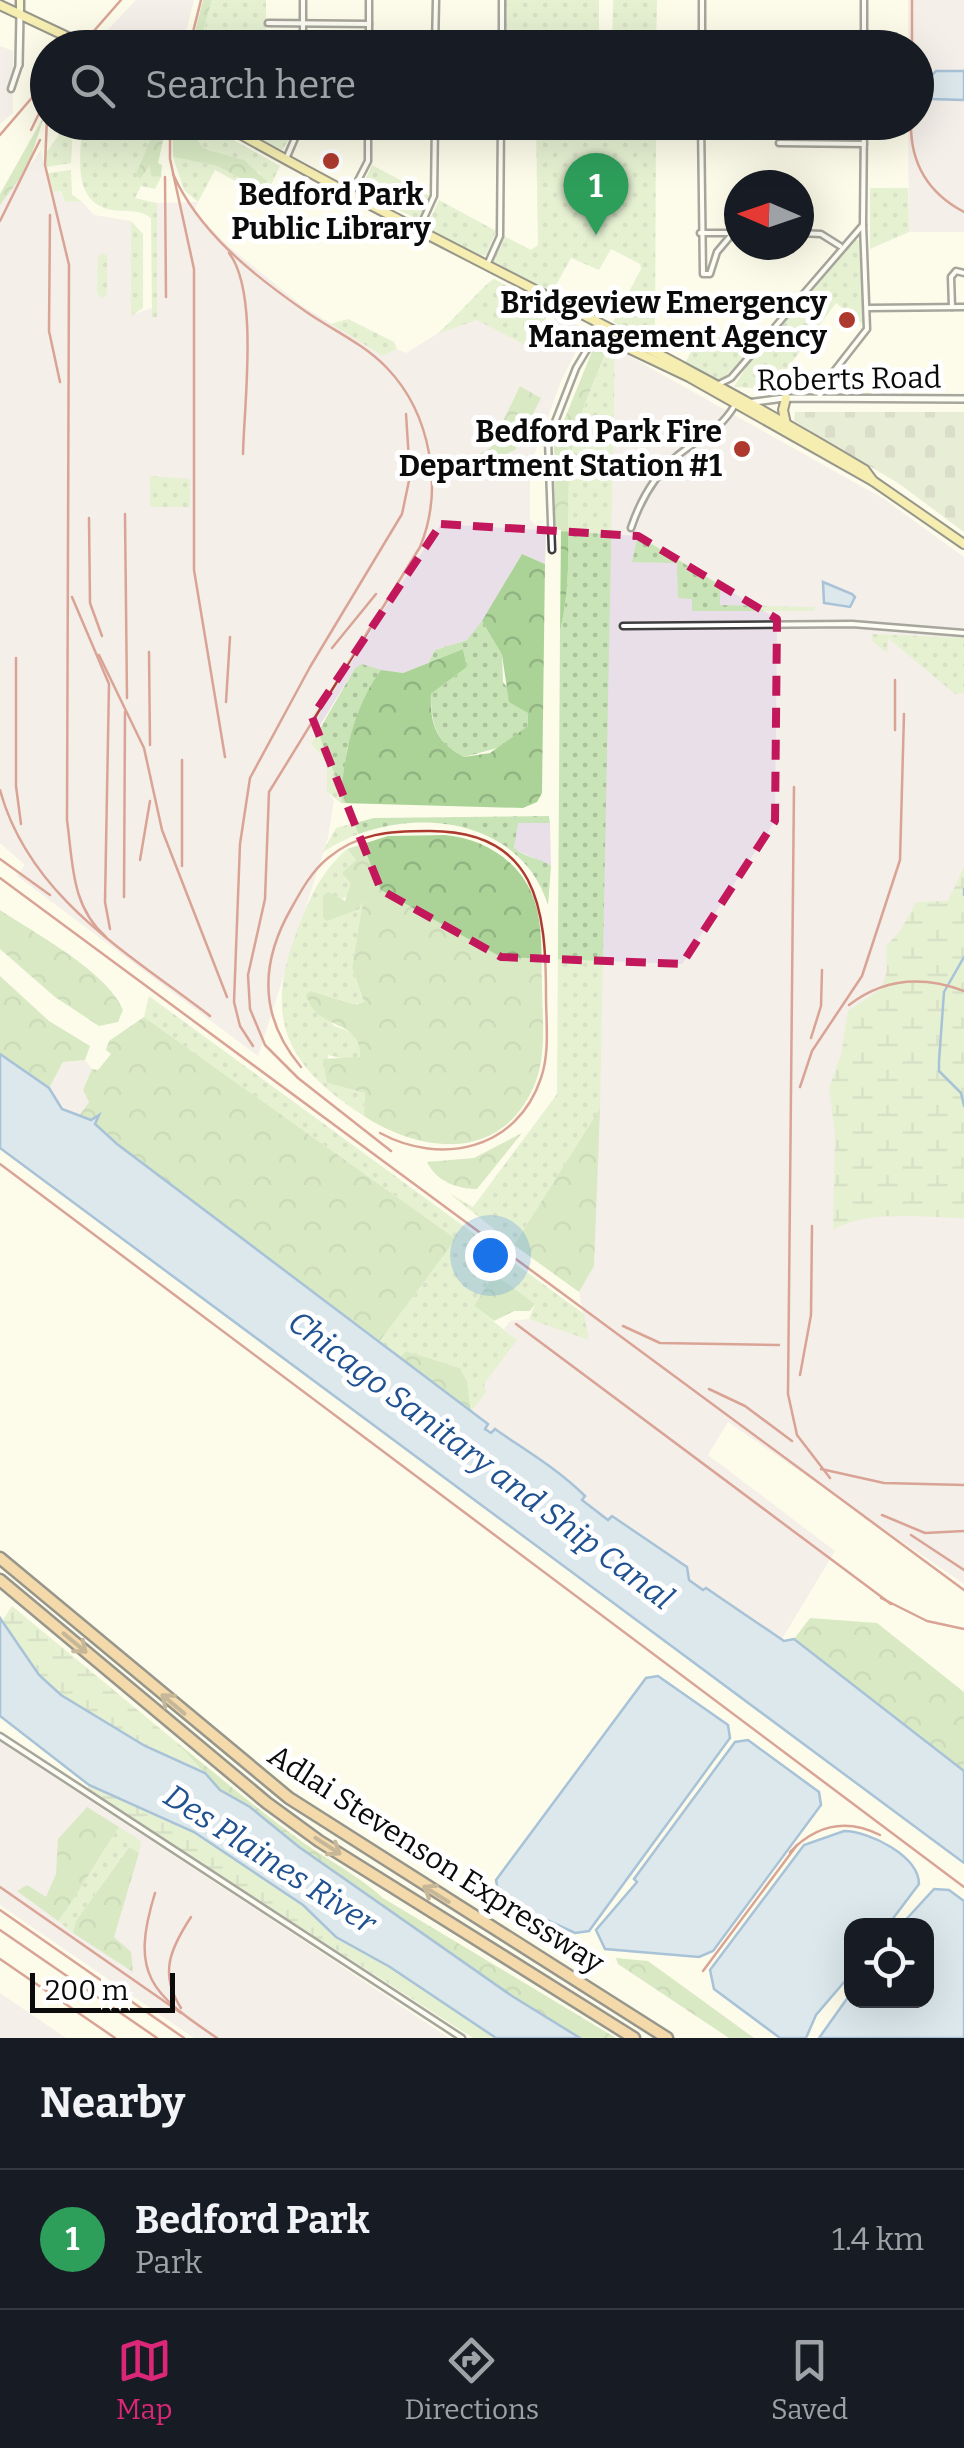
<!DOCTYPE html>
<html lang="en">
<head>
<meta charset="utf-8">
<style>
	:root { --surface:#171b24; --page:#20242c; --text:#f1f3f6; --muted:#9ea1a6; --line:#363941; --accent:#db2777 }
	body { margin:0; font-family:Bitter,serif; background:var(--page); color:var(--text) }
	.controls { position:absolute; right:30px; bottom:30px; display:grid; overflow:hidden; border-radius:20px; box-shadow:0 10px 40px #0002 }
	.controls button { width:90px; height:90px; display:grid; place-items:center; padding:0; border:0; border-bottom:2px solid var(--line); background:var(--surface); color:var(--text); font:50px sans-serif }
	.compass { position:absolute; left:724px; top:170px; width:90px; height:90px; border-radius:50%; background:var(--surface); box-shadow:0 10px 40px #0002; rotate:272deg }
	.scale { position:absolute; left:30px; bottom:25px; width:145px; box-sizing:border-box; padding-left:10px; border:5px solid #0b0b0b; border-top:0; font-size:28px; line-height:35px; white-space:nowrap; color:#0b0b0b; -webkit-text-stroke:8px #fff; paint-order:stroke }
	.you { position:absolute; left:490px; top:1255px; width:35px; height:35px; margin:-25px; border:8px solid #fff; border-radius:50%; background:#1a73e8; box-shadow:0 0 0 15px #1a73e833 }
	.badge { display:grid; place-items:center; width:65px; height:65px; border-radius:50%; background:var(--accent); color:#fff; font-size:32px; font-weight:700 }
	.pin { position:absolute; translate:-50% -82px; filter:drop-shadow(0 2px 5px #0008) }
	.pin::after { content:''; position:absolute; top:52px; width:35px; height:30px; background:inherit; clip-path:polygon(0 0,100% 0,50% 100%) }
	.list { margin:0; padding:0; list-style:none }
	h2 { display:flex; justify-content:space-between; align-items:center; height:130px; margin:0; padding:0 40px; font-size:42px }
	h2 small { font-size:32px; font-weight:400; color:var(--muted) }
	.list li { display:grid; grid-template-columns:65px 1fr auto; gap:30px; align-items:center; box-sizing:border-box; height:140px; padding:0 40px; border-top:2px solid var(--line) }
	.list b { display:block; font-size:38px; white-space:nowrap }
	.list p { margin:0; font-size:32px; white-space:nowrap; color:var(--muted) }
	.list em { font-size:32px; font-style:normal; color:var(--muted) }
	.icon { flex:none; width:55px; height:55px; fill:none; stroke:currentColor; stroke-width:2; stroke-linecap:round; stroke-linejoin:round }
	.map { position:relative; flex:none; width:964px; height:2038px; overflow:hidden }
	.search { position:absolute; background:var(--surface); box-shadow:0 10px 40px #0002; left:30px; right:30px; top:30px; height:110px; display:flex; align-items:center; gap:25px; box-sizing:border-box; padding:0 35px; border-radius:55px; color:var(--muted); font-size:38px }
	.sheet { height:270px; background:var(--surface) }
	nav { display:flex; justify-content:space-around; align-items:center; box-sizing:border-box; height:140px; border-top:2px solid var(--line); background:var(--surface); font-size:28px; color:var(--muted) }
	nav a { display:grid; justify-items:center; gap:5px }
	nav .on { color:var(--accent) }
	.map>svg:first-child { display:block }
</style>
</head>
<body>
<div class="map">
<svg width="964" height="2038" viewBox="0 0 964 2038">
	<defs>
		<pattern id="grass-dots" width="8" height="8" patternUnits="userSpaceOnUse" patternTransform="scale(2.5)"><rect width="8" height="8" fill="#c9e4b7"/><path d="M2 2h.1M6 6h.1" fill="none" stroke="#abc29c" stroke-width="1.8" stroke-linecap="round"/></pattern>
		<pattern id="forest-crowns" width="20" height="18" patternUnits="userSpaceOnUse" patternTransform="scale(2.5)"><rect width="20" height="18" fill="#abd398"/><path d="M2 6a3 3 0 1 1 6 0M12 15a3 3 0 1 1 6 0" fill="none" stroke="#92b482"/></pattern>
		<pattern id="wetland-marsh" width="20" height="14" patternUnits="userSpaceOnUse" patternTransform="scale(2.5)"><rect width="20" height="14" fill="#c9e4b7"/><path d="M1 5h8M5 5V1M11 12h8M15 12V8" fill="none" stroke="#abc29c"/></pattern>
		<pattern id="cemetery-stones" width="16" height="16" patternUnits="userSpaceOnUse" patternTransform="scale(2.5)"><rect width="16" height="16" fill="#cfdcbe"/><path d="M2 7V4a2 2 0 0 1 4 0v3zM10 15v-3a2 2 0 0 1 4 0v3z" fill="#b0bba2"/></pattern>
	</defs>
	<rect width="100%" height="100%" fill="#fdfcea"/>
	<!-- industrial -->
	<g fill="#e9dfe9" fill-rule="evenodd">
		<path d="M136,0h58l-12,47 -71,-2 -8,-10z"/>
		<path d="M908,0h56v232h-55l-1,-109 8,-1v-74l-8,-1z"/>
		<path d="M0,46l13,5v62l-13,11z"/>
		<path d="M41,150l11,52 1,-10 7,-1 5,11 16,-1 13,14 37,6v94l21,-7v8h5v-113l41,-1 -4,9 34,35 73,59 82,51 14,-7 9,4 31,-19 40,-14 60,32 20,-38 30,16 -26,51 -31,85v54l16,15 -1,29 -23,-10 -45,78 -10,8 -32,10 -7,13 -25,10 -48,-5 -39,64 -5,13 16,18v29l7,8 -6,38 -70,218 -241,-180 8,-11 -25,-22v-638zM520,386l20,11 -58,66 -2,-9 10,-6z"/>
		<path d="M615,348l269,151 80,58v1027l-236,-162 -20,33 127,96 -53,88 -79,-48 -14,-11 -2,-13 -62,-44 -13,-6 -3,4 -27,-21 3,-4 -90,-67 -4,5 -7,-6 3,-4 -16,-12 14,-20 -1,-8 32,-44 -12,-11 6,-8 19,-2 59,20 -9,-47 15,-26z"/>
		<path d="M517,823h33l1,43 -37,-17z"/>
		<path d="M85,1060l7,9 -9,21 6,12 -10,14 -24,-13 -6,-15 14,-26z"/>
		<path d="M0,1742l290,190 159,106h-255l-194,-133z"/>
		<path d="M0,1993l66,45h-66z"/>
	</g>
	<!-- grass -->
	<g fill="url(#grass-dots)">
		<path d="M212,0h54v47l-67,1z"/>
		<rect x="505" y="0" width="94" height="47"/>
		<path d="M613,0h44l-1,47h-44z"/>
		<path d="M82,123h75l-21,51 15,-10v12l10,1 -6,12 -14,-3 -6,12 22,5v114h-5l-1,-99c-11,-9 -25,-6 -39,-8 -43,-8 -30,-59 -30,-87z"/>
		<path d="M186,123h17l77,43 -15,31 -50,-27 -17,32 -14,-12 -11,-33 44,9 49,27 -6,-20 -56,-24z"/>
		<path d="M232,123h62l4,3 -16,24z"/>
		<path d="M536,123h120l-1,221 -42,-22 28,-53 -1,-5 -29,-15 -12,21 -28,-12 -20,36 -58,-31 11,-27 27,14 7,-5z"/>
		<path d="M66,125l7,5 -2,33 -24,4 -2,-13z"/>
		<path d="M372,165l58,31 -11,24 -59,-29z"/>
		<path d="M71,170l1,25 9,6 -16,1 -4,-11 -8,1 -5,-19z"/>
		<path d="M870,188h38l1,44 -39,17z"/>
		<path d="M439,200l57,31 -10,24 -7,1 -53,-29z"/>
		<path d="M131,221l12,13v74l-12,8z"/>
		<path d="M854,238l5,3 5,84 -28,-22 -64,86 -38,-2 20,-33z"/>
		<path d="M102,253l5,3v38l-5,5 -5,-6 1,-37z"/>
		<path d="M494,279l56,31 -18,39 -55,-29 -40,14c14,-11 50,-53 57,-55z"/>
		<path d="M348,319l46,23 3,7 -14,7 -52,-32z"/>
		<path d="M704,328l43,25 -26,28 -36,-18z"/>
		<path d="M609,346l6,2 -15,760 -86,137 -64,-51 23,13 84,-113 3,-463c14,-55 5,-110 10,-165 4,-40 23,-83 39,-120z"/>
		<path d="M150,476l40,3v28h-40z"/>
		<path d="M638,535l82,50v20l95,2 -1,4h-122v-12l-14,-1 -1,-35 -45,-1z"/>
		<path d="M482,621l20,34 1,27 25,31v13l-23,20 -41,11c-28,-15 -33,-32 -33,-63l36,-27 -4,-18 -35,14 7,-13 32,-10z"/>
		<path d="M872,634l92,4v55l-9,1 -67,-56 -1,15 -15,-12z"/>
		<path d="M362,664l19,6 -34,79 -6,54 -14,-11v-29l-16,-19 44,-76z"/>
		<path d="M549,816l1,7h-32l-4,25c12,10 24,9 37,18l-3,39c-30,-94 -152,-102 -226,-52l14,-25 38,-10z"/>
		<path d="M347,849l9,11 -6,35 -28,15 42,-14 -12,72 12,35 -6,2 -47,-14 23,35 25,9 1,22 -6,4 -26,-6 -1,28 38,10 -1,23c-76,-49 -101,-95 -68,-182 13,-35 23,-60 51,-85z"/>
		<path d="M149,996l435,318 5,26 -60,-21 6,-15 -61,2 43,34 -33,44 2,8 -15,20 -4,-31 -7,-13 -54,-17 -6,6 -20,-16 76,-102 -312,-222z"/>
		<path d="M119,1827l22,14 -2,12 -11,-6 -52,74 -3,12 -15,-12c23,-31 39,-62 61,-94z"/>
	</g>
	<!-- forest -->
	<g fill="url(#forest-crowns)">
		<path d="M203,0h9l-13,47h-8z"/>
		<path d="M45,114l-18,55 -27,36v-11z"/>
		<path d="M157,123h10l-9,40 4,2 -1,12 -10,-1 -1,-11 -10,14 -4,-5z"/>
		<path d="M172,123h14l18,26 40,11 23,21v12l-50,-27 -44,-9z"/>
		<path d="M601,343l8,3c-16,37 -35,79 -39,120 -5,55 4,110 -10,165l1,-101 -6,-1 -1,-84 39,-96z"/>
		<path d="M520,386l21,12 -26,52 -32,14 -4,-10 11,-6z"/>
		<path d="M522,554l23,10 -3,229 -5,9 -14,6 -182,-5c2,-46 12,-95 40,-133l22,3 60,-24 4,18 -36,27c-1,31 5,48 33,63l26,-4 38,-27v-13l-19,-11 -7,-47 -20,-34z"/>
		<path d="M445,835c33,3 64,19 82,49 17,29 14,65 15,98 0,31 5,69 -6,99 -31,81 -112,74 -172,35l1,-23 -38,-10 -4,-24 37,-2c1,-41 -41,-23 -54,-62l5,-4 46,14 7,-3 -12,-34 11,-67 -4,8 -32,12 -4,-4v-21l5,-4 17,9 6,-18 -9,-10 14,-13 -9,-11 41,-13z"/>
		<path d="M0,910c34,23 107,61 123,100l-5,12 -19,4 -44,-29 -55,-48z"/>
		<path d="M0,976l49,45 41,25 -5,14 -22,2 -14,26 -49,-34z"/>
		<path d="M144,1017l312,222 -76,102 -263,-197 -23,-20 5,-8 -8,5 -12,-5 10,-14 -6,-12 9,-21 6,1 13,-16 -5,-4 3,-9z"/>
		<path d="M600,1108l-6,158 -15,26 -65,-47z"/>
		<path d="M522,1133l-45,56c-20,0 -41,-8 -50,-27l47,-4z"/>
		<path d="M494,1274l41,30 -5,7h-16l-20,10 -20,-15z"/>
		<path d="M406,1351l54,17 7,13 4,31 -71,-55z"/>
		<path d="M810,1618l67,5 87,69v79l-170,-132z"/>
		<path d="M174,1740c42,34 83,69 127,101 28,20 57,34 82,57l233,140h-36l-68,-42 -213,-149 -49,-40 -30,-17z"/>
		<path d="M87,1807l32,20c-22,32 -38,63 -61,94l-41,-30 10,-6 19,12 10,-23 2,-35z"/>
		<path d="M129,1847l10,6 -25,84 17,15 2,20 -60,-39 3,-12z"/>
		<path d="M616,1958l32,3 106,77h-25l-111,-74z"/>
	</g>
	<!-- wetland -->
	<g fill="url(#wetland-marsh)">
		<path d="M964,867v351c-40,0 -96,-9 -131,12l2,-97 -6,-45 12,-33 7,-44 33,-22 6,-18 -1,-25 15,-16 15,-28 32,-1z"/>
		<path d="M12,1606l162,134 31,33c-55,-25 -119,-51 -162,-95 -16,-16 -28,-39 -40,-58z"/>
		<path d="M89,1785l105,47 109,73 33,32 54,30 106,71h-23l-386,-248z"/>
	</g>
	<!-- cemetery -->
	<path fill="url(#cemetery-stones)" d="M795,412h169v120l-66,-49 -104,-62z"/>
	<!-- water -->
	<g fill="#b3d1f0" stroke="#407dc1" stroke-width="2.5">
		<path d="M936,71h28v29l-32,-1 -5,-19z"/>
		<path d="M823,582l29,12 3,3 -5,10 -26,-4z"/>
		<path d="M0,1054l49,34 13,21 29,11 8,-5 -4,9 22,20 371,280 -3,5 6,4 4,-4c30,21 63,40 90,67l-3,4 26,20 4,-4 75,51 2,13 14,10 3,-2 78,53 10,-2 170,132v92l-964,-715z"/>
		<path d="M0,1618l39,57 22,20 84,51 60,27 15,17 30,17 49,40 213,149 68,42h-84l-106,-71 -54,-30 -33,-32 -109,-73 -105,-47 -89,-69z"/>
		<path d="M658,1676l70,49 2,13 -141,193 -14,2 -76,-35 -3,-18 150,-202z"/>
		<path d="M748,1740l71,52 2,13 -108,146 -14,6 -94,-8 -9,-19 41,-48 -3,-3 101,-137z"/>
		<path d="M844,1831c25,0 75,25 75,53l-31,41 -36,1 -1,48 -35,41 -10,23h-26l-66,-49 -4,-19 94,-125z"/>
		<path d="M934,1889l15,1 15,11v137h-145l32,-45 1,7h74v-74l-25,-1z"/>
	</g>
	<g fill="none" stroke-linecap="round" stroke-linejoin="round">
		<!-- stream -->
		<g stroke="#407dc1" stroke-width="2.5">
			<path d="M964,889v6"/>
			<path d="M964,957l-20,35 -5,69v10l22,22 3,13"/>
		</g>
		<!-- minor casing -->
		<g stroke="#3e3e3e" stroke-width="9">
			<g id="minor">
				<path d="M268,23l101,1"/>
				<path d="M303,48v-48"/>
				<path d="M369,48v-48"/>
				<path d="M435,48l1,-48"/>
				<path d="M502,48v-48"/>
				<path d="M702,48v-48"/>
				<path d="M864,48v-48"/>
				<path d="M11,89l8,-24"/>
				<path d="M701,122l2,152h7l7,-22 16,-19"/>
				<path d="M779,143l85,1"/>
				<path d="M286,159l16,-37"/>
				<path d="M351,194l17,-33v-39"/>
				<path d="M419,229l15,-33 1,-74"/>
				<path d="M700,233h39"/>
				<path d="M799,233l22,1 19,12"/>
				<path d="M487,265l13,-29 1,-114"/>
				<path d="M952,307l-1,-30 5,-6 8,2"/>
				<path d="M869,308l95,-1"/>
				<path d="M719,384l12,-6 132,-153 1,-103"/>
				<path d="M819,398l5,-14 43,-55 -4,-104"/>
				<path d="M631,528c9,-27 24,-53 46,-72 23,-19 42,-24 58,-51"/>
				<path d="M552,550l-4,-110 28,-72 24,-40"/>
				<path d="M623,626l229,-2 112,9"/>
				<path d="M0,1736l462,302"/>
			</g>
		</g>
		<!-- tertiary casing -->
		<g stroke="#3e3e3e" stroke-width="10">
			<g id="tertiary">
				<path d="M19,65l1,-51"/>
				<path d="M747,403l37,-5 180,1"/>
			</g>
		</g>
		<!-- secondary casing -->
		<g stroke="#2d2d2d" stroke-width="11">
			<path id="secondary" d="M20,14v-14"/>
		</g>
		<!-- primary casing -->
		<g stroke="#1c1c1c" stroke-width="12">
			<g id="primary">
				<path d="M0,5l91,43"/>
				<path d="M219,122c213,122 436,221 646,348l8,11"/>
				<path d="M600,328l9,11 80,38 184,104 91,63"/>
				<path d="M786,398l-3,12 3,14"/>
			</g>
		</g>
		<!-- motorway casing -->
		<g stroke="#1c1c1c" stroke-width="15">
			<g id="motorway">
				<path d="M0,1558l289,240 378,240"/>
				<path d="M0,1580l267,223 52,38 315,197"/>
			</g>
		</g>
		<!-- minor -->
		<use href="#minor" stroke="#fff" stroke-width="4"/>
		<!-- tertiary -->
		<use href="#tertiary" stroke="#fff" stroke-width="5"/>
		<!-- secondary -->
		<use href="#secondary" stroke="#f7f8aa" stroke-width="6"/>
		<!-- primary -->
		<use href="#primary" stroke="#edde6b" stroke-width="8"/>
		<!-- motorway -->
		<use href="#motorway" stroke="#e8af5e" stroke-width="10"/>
		<!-- rail -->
		<g stroke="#ae3a2f" stroke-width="2.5">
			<path d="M79,48l42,-48"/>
			<path d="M189,48l12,-48"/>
			<path d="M912,48v-48"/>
			<path d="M47,118l-2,47 24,100 -2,555c6,44 4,86 39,117"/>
			<path d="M170,122v37l24,110v301l31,187"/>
			<path d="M911,122c-1,41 17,71 53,90"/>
			<path d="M31,130l17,-35"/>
			<path d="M0,135l48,-56"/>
			<path d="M173,174c26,58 80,101 132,137 27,19 58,32 82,57 44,46 57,121 33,179l-151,245 -4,107 -17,76 2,34 15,36 33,33 93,73"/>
			<path d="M165,177l1,120"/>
			<path d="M50,215l-1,116 11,51"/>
			<path d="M0,221l40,-81"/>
			<path d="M229,253c30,39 15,151 14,201"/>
			<path d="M125,514l2,184"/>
			<path d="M89,518l1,85 12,33"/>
			<path d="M72,597l37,87 -4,218 5,27"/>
			<path d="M332,648l44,-54"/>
			<path d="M149,652l1,93"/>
			<path d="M99,655l45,93 18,82 65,167"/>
			<path d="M16,658v128l5,38"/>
			<path d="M226,702l4,-65"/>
			<path d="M895,730v-50"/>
			<path d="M794,787l-6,607 9,41 33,43"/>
			<path d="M0,790c29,107 128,163 210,226"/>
			<path d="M0,859l50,36"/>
			<path d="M140,860l10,-59"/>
			<path d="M182,866v-106"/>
			<path d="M0,878l964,712"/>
			<path d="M124,897l1,-185"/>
			<path d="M849,1005c35,-27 75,-29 115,-14"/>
			<path d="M811,1038l10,-32 1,-36"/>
			<path d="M253,1046l-13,-20 -6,-24 6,-158 10,-66 60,-111 92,-153 8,-38 -4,-62"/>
			<path d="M301,1067c-43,-51 -41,-105 -9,-160 10,-18 20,-36 36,-49 30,-25 62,-27 100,-27 109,-1 118,77 118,164 0,27 4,57 -5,83 -24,72 -100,88 -161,55"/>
			<path d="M800,1087l12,-36 50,-75 38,-116 4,-146"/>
			<path d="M0,1164l964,723"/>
			<path d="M516,1324l375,280"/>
			<path d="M623,1326l37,17 119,2"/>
			<path d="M800,1375l11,-60 1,-89"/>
			<path d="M709,1389l36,17 47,35"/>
			<path d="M821,1469l63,14 80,2"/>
			<path d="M882,1515l43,18 39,-2"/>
			<path d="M911,1535l53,35"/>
			<path d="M881,1598l46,23 37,8"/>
			<path d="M790,1852c26,-27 56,-34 90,-17"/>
			<path d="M0,1887l181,126"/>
			<path d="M155,1893c-25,81 -5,100 62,145"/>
			<path d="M0,1910l184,128"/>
			<path d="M0,1930l157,108"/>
			<path d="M0,1959l115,79"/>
			<path d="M703,1971l94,-126"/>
			<path d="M181,2008c-22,-34 -11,-59 10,-91"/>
		</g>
	</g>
	<!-- one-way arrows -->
	<defs><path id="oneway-shaft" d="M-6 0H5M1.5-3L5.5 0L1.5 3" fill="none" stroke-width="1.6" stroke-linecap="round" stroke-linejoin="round" transform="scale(2.5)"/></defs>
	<g stroke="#856539">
		<use href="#oneway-shaft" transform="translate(75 1643) rotate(40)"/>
		<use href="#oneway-shaft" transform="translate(173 1704) rotate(-140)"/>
		<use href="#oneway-shaft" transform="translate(328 1846) rotate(33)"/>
		<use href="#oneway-shaft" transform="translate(436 1894) rotate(-148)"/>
	</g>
	<!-- marked area -->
	<path d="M0 0H964V2038H0ZM441,524l197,12 139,83 -2,202 -93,143 -181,-7 -120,-67 -69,-173z" fill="#fdfcea" fill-opacity=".55" fill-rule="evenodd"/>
	<path fill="none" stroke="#c2185b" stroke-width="8" stroke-dasharray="20 12" stroke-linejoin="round" d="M441,524l197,12 139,83 -2,202 -93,143 -181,-7 -120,-67 -69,-173z"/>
	<!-- markers -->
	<g fill="#ae3a2f" stroke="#fff" stroke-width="4">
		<circle cx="331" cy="161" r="10"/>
		<circle cx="847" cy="320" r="10"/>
		<circle cx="742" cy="449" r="10"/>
	</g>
	<g text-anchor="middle" stroke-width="10" stroke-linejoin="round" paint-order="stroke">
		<!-- poi labels -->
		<g font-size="30" font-weight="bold" fill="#0b0b0b" stroke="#fff" text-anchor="end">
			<text x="331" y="205" text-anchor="middle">Bedford Park<tspan x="331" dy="34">Public Library</tspan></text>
			<text x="827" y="313">Bridgeview Emergency<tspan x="827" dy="34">Management Agency</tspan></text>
			<text x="722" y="442">Bedford Park Fire<tspan x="722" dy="34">Department Station #1</tspan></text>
		</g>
		<!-- street labels -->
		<g font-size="30" fill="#0b0b0b" stroke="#fff">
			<text transform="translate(849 379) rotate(-1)" y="10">Roberts Road</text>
			<text transform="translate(436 1859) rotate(33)" y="10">Adlai Stevenson Expressway</text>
		</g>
		<!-- water labels -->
		<g font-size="32" font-style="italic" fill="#205191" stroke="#fff">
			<text transform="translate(481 1460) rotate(37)" y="11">Chicago Sanitary and Ship Canal</text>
			<text transform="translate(270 1859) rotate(33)" y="11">Des Plaines River</text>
		</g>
	</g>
</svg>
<div class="controls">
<button><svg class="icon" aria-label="locate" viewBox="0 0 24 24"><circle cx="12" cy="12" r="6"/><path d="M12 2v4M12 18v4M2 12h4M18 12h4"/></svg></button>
</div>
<svg class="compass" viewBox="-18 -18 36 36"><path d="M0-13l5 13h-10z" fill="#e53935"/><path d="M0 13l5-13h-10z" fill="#9ea1a6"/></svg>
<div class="scale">200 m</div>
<div class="you"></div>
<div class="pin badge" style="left:596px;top:235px;background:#2e9e5b">1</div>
<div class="search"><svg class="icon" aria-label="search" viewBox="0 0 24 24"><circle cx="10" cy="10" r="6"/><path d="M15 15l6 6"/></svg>Search here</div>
</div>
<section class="sheet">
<h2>Nearby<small></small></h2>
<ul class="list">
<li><span class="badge" style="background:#2e9e5b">1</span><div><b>Bedford Park</b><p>Park</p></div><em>1.4 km</em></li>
</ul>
</section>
<nav>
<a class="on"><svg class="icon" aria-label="map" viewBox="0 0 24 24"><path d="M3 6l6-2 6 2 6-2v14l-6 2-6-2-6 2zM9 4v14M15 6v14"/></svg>Map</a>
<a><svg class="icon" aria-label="directions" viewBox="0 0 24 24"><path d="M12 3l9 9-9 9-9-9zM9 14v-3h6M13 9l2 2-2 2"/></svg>Directions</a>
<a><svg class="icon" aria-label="saved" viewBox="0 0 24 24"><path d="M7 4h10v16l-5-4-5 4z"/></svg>Saved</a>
</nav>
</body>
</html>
